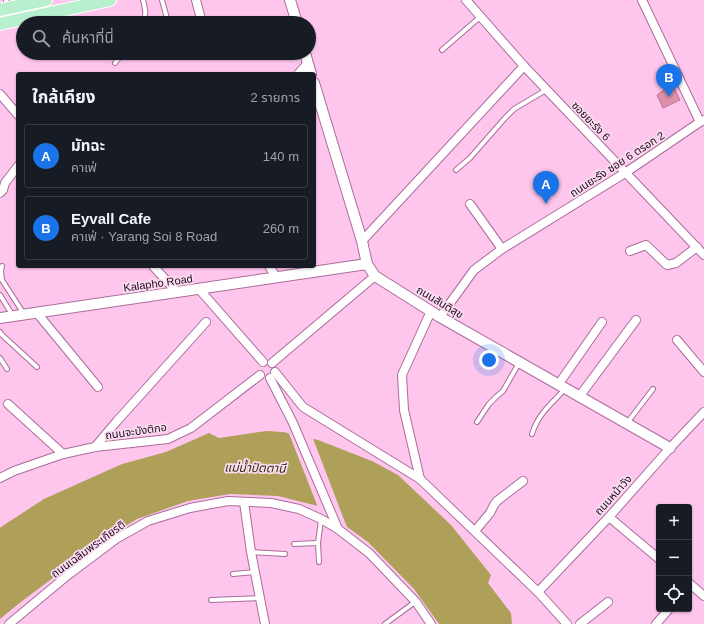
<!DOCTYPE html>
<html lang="th">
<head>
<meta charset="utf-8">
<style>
	:root { --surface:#171b24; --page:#242831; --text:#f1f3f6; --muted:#9ea1a6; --line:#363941; --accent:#1a73e8 }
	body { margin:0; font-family:Arial,"Noto Sans Thai",sans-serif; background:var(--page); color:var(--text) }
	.controls { position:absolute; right:12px; bottom:12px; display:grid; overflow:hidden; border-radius:4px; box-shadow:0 1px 3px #0004 }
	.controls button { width:36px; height:36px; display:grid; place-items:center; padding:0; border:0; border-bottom:1px solid var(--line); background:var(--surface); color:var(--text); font:20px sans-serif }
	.you { position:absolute; left:489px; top:360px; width:14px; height:14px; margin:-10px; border:3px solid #fff; border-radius:50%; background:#1a73e8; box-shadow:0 0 0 6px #1a73e833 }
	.badge { display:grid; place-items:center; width:26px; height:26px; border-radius:50%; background:var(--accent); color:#fff; font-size:13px; font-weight:700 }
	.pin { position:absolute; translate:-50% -33px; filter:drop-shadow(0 1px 2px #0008) }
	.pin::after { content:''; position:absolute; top:21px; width:14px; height:12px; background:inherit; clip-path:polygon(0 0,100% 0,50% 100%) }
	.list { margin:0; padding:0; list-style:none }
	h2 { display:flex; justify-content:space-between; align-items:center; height:52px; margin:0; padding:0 16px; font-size:17px }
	h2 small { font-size:13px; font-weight:400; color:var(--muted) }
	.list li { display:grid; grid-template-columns:26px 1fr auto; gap:12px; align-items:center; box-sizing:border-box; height:64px; margin:0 8px 8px; padding:0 8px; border:1px solid var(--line); border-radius:4px }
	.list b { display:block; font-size:15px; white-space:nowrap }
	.list p { margin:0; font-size:13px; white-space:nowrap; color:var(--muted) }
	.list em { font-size:13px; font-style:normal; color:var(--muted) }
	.icon { flex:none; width:22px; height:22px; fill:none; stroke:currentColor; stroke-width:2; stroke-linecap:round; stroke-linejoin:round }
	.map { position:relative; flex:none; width:704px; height:624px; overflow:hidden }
	.search { position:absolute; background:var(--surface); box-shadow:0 1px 3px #0004; left:16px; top:16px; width:300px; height:44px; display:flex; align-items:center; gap:10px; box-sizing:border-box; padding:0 14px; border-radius:22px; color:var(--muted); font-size:15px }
	.panel { position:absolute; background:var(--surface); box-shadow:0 1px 3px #0004; left:16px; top:72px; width:300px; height:196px; border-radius:4px }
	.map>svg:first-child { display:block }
</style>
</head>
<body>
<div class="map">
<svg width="704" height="624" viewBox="0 0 704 624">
	<rect width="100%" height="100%" fill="#fec6ed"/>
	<!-- water -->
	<path fill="#ae9f59" d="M266,431l17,1 35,8 54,21 26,14 53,50 40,50 -3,8 23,30 1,11h-73l-25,-35 -46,-47 -50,-36 -40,-10 -48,-2 -42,7 -51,18 -34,21 -86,65 -17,14v-91l4,-3 40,-26 78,-35 44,-12 43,-19 10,5z"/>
	<!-- pier -->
	<path fill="#fec6ed" d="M288,431l24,5 36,94 -29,-20z"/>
	<!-- building -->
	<path fill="#df90ac" stroke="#bf738f" d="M672,84l8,16 -17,8 -6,-13z"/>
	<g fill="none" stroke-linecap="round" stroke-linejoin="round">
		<!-- service casing -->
		<g stroke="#ab6c9b" stroke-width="6">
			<g id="service">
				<path d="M6,0l2,8"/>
				<path d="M143,0c2,8 4,15 0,23"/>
				<path d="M162,0l6,22"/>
				<path d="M442,50l38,-33"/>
				<path d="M115,63l8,-10"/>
				<path d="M456,170l14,-12 35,-40 9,-9 32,-19"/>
				<path d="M2,266l-1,5 1,9 22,34"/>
				<path d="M0,295l13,21"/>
				<path d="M0,332l2,3 35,32"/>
				<path d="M0,358l7,11"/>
				<path d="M477,422l12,-18 7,-7 7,-6 16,-28"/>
				<path d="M627,423l26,-34"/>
				<path d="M532,434c6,-20 19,-30 33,-45"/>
				<path d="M294,544l24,-1"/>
				<path d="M251,552l34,2"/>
				<path d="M319,562l-1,-19 3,-23"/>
				<path d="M233,574l22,-2"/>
				<path d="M211,600l49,-2"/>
				<path d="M385,624l30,-22"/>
			</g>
		</g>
		<!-- minor casing -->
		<g stroke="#ab6c9b" stroke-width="10">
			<g id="minor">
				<path d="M196,0l6,23"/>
				<path d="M466,0l58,66 180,189"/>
				<path d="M642,0l58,122"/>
				<path d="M298,74l10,-11"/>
				<path d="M0,94l18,21"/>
				<path d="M0,193l3,-3 2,-7 13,-17"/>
				<path d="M470,204l32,45"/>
				<path d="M362,241l162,-175"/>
				<path d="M630,251l16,-6 21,20 9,-2 21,-16"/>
				<path d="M153,266l24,26"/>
				<path d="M269,266l7,11"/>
				<path d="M199,289l64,73"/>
				<path d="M37,313l61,74"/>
				<path d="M440,317l34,-47 28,-21 123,-76 75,-51 4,-2"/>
				<path d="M677,340l27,32"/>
				<path d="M272,363l103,-87"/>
				<path d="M275,372l28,35 117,72 118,113 29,32"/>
				<path d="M270,378l23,45 45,106"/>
				<path d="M558,385l44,-63"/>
				<path d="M579,397l57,-77"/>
				<path d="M8,404l55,50"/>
				<path d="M95,447l22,-26 89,-99"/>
				<path d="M0,478l14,-7 49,-17 32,-7 73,-8 23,-11 69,-53"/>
				<path d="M420,479l-16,-69 -2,-35 29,-64"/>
				<path d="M244,502l7,50 14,72"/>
				<path d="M609,517l50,42"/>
				<path d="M475,531l15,-18 4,-8 3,-4 26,-20"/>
				<path d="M689,583l15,13"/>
				<path d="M538,592l71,-75 61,-69 34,-36"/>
				<path d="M9,624l59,-49 48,-36 32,-18 42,-13 38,-7 43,2 28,6 22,10 17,10 31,24 47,49 15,22"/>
				<path d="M580,624l28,-22"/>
				<path d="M656,624l13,-15"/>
			</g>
		</g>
		<!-- tertiary casing -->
		<g stroke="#ab6c9b" stroke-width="12">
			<g id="tertiary">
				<path d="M290,0l7,23"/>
				<path d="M305,53l6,21"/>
				<path d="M314,83l48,158 5,23 8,12 65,41 230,131"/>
				<path d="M0,318l367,-54"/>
			</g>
		</g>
		<!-- primary casing -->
		<g stroke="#fff" stroke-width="14">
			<g id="primary">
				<path d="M0,10l46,-10"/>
				<path d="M0,24l110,-24"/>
			</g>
		</g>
		<!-- service -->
		<use href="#service" stroke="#fff" stroke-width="4"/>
		<!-- minor -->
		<use href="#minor" stroke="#fff" stroke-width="8"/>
		<!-- tertiary -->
		<use href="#tertiary" stroke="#fff" stroke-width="10"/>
		<!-- primary -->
		<use href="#primary" stroke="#b8efcf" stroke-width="12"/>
	</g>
	<g text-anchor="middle" stroke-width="3.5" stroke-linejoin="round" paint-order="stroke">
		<!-- street labels -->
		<g font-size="11" fill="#220a1d" stroke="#faddf1">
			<text transform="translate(591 121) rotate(46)" y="4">ซอยยะรัง 6</text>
			<text transform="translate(617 164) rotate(-33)" y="4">ถนนยะรัง ซอย 6 ตรอก 2</text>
			<text transform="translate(158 283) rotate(-8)" y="4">Kalapho Road</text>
			<text transform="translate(440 302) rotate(31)" y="4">ถนนสันติสุข</text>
			<text transform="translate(136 431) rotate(-8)" y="4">ถนนจะบังติกอ</text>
			<text transform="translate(613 495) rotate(-48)" y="4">ถนนหน้าวัง</text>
			<text transform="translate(88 549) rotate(-36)" y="4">ถนนเฉลิมพระเกียรติ</text>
		</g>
		<!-- water labels -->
		<g font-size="12" font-style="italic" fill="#312a0a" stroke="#faddf1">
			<text transform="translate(255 468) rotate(1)" y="4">แม่น้ำปัตตานี</text>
		</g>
	</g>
</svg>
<div class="controls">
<button>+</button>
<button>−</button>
<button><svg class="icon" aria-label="locate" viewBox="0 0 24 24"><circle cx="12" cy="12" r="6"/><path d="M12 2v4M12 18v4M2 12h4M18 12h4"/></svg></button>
</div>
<div class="you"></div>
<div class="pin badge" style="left:546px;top:204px">A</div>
<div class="pin badge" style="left:669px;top:97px">B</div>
<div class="search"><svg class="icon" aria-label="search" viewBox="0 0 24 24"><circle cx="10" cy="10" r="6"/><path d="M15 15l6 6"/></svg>ค้นหาที่นี่</div>
<section class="panel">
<h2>ใกล้เคียง<small>2 รายการ</small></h2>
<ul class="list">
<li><span class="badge">A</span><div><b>มัทฉะ</b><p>คาเฟ่</p></div><em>140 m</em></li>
<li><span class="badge">B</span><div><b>Eyvall Cafe</b><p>คาเฟ่ · Yarang Soi 8 Road</p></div><em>260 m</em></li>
</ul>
</section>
</div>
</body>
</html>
